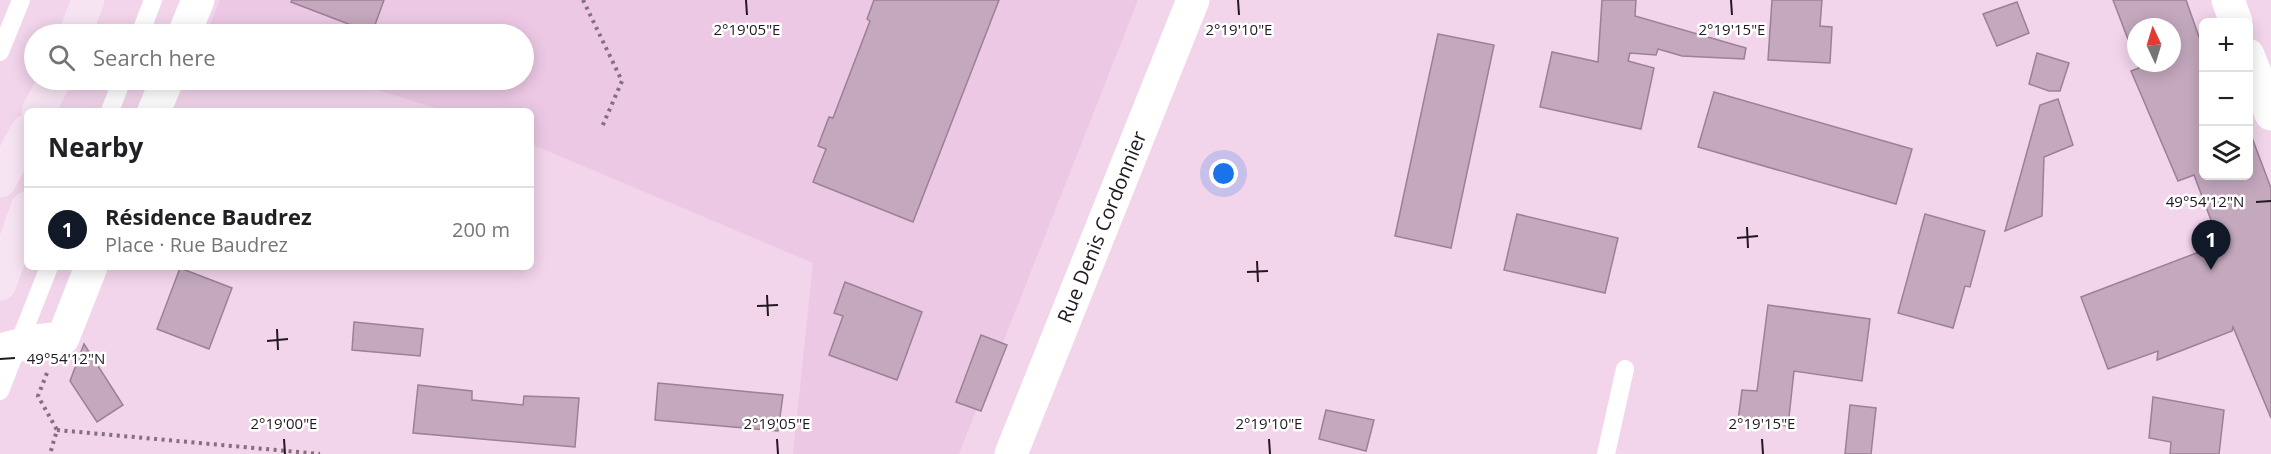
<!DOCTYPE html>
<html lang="en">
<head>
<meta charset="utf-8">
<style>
	:root { --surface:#fff; --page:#f6f6f6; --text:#202124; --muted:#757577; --line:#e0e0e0; --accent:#111827 }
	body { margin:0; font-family:"Open Sans",sans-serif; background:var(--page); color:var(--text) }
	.controls { position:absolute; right:18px; top:18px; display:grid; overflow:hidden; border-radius:9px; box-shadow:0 3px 15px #0003 }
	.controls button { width:54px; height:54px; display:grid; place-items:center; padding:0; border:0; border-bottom:2px solid var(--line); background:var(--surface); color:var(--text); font:30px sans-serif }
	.compass { position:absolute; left:2127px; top:18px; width:54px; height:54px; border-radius:50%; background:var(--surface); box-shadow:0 3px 15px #0003; rotate:356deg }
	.you { position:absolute; left:1224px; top:174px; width:21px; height:21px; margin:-15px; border:4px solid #fff; border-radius:50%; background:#1a73e8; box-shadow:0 0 0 9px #1a73e833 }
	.badge { display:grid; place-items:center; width:39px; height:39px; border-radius:50%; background:var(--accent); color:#fff; font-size:20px; font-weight:700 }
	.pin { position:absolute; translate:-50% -50px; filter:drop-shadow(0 2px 3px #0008) }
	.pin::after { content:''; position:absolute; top:32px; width:21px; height:18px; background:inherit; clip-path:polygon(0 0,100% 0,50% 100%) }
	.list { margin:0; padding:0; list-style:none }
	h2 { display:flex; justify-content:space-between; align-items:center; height:78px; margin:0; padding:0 24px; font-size:26px }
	h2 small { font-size:20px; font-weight:400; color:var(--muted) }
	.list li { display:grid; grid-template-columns:39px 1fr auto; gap:18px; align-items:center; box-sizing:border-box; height:84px; padding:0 24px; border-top:2px solid var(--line) }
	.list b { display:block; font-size:22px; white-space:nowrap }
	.list p { margin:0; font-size:20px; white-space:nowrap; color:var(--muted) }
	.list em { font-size:20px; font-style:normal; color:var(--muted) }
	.icon { flex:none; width:33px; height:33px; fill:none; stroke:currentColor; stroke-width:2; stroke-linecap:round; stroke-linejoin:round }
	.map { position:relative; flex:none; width:2271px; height:454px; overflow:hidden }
	.search { position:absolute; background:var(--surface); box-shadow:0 3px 15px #0003; left:24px; top:24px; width:510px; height:66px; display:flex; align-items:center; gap:15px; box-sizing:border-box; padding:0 21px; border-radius:33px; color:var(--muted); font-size:22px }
	.panel { position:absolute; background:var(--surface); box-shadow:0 3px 15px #0003; left:24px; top:108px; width:510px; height:162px; border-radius:9px }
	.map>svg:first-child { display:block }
</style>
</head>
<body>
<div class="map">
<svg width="2271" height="454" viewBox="0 0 2271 454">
	<rect width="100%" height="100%" fill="#f2d4eb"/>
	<!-- built -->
	<path fill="#ecc8e4" d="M220,0h918l-179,454h-166l20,-191 -282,-119v-33h-86l-99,-31h178v-46h-318z"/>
	<!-- building -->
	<g fill="#c4a8be" stroke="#9b8096" stroke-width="1.5">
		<path d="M292,0h92l-12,33 -81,-31z"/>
		<path d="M874,0h125l-86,222 -100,-40 13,-33 -8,-3 11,-29 4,1 37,-97 -3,-2z"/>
		<path d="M1602,0h34l-1,16 111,32 -2,11 -62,-3 -24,-7 -2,6 -26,-2 -2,8 26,7 -13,61 -101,-22 12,-55 46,10z"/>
		<path d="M1772,0h50l-2,26 12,1 -2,36 -62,-3z"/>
		<path d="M2113,0h73l18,51v125h44v-40l3,-1 20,53v230l-38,-91 -1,4 -75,29 1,-9 -50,18 -27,-72 139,-53 -26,-69 -16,6 -47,-110 8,-3 -2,-5h35v-36h-36v33z"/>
		<path d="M2017,2l12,31 -32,13 -14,-32z"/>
		<path d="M1438,34l56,11 -43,203 -56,-12z"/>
		<path d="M2037,53l32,10 -9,28h-11l-20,-7z"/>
		<path d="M1714,92l198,57 -16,55 -198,-57z"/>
		<path d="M2058,99l15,46 -29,12 -2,59 -37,15 35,-126z"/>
		<path d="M1517,214l101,24 -13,55 -101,-23z"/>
		<path d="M1925,214l60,17 -15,56 -5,-1 -12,42 -55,-15z"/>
		<path d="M180,268l52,20 -23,61 -52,-20z"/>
		<path d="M845,282l77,30 -25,68 -68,-25 14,-39 -9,-3z"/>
		<path d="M1768,305l102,14 -8,62 -68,-10 -6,55 -50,-5 4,-31 15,1z"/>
		<path d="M354,322l69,7 -3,27 -68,-6z"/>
		<path d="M981,335l26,10 -26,66 -25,-9z"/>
		<path d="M84,344l39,61 -26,17 -27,-41z"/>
		<path d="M658,383l125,12 -5,36 -123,-11z"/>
		<path d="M418,385l54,6v9l51,5 1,-9 55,2 -4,49 -162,-14z"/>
		<path d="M2153,397l71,13 -5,44h-49l1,-12 -22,-4z"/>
		<path d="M1850,405l26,3 -5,46h-26z"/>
		<path d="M1326,410l48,10 -8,31 -47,-12z"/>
	</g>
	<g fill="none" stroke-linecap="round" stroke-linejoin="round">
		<!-- path -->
		<g stroke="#836f7e" stroke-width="4" stroke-dasharray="3 4.5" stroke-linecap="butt">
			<path d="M583,0l39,81 -20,46"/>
			<path d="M47,373l-9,23 19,34 -7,24"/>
			<path d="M57,430l263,24"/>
		</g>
		<!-- lane -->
		<g stroke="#fff" stroke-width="18">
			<path d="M140,34l13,-34"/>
			<path d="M0,52l21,-52"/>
			<path d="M110,111l12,-31"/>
			<path d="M0,391l49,-124"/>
			<path d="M1606,454l19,-85"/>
		</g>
		<!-- street -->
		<g stroke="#fff" stroke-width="33">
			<path d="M2228,0l8,22"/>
			<path d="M184,34l14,-34"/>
			<path d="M2248,55l23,59"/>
			<path d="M154,111l13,-31"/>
			<path d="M0,350l35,-9 28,-3 28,-71"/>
			<path d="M1011,454l182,-454"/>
		</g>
		<!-- secondary -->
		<g stroke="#f7e4f3" stroke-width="33">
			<path d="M75,34l13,-34"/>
			<path d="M38,111l17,-31"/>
			<path d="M0,181l27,-50"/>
			<path d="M0,284l27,-76"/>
		</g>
	</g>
	<!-- ticks -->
	<path fill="none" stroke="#221820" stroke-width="2" d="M746,0l1,15M1238,0l1,15M1731,0l1,15M2256,202l15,-1M1747,227l1,21M1737,238l21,-2M1257,261l1,21M1247,272l21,-1M767,295l1,21M757,306l21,-1M277,329l1,21M267,341l21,-2M0,359l15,-1M284,439l1,15M777,439l1,15M1269,439l1,15M1762,439l1,15"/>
	<g text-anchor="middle" stroke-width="5" stroke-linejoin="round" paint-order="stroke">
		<!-- street labels -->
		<g font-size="20" fill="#221820" stroke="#fff">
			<text transform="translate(1102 227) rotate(-68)" y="7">Rue Denis Cordonnier</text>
		</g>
	</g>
	<g font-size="15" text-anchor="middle" fill="#221820" stroke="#fff" stroke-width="5" stroke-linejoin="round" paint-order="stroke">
		<text x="747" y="35">2°19'05"E</text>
		<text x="1239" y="35">2°19'10"E</text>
		<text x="1732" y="35">2°19'15"E</text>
		<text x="2205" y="207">49°54'12"N</text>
		<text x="66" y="364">49°54'12"N</text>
		<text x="284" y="429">2°19'00"E</text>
		<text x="777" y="429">2°19'05"E</text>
		<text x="1269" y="429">2°19'10"E</text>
		<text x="1762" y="429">2°19'15"E</text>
	</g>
</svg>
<div class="controls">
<button>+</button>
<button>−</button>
<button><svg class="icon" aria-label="layers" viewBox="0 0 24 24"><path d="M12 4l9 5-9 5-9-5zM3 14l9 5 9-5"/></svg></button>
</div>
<svg class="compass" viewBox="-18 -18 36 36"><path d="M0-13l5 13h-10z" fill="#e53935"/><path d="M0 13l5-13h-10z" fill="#757577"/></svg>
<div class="you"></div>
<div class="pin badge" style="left:2211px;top:270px">1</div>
<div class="search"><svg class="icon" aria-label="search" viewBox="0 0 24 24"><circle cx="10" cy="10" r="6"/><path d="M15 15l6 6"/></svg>Search here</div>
<section class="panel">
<h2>Nearby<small></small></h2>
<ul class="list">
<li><span class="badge">1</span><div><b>Résidence Baudrez</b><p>Place · Rue Baudrez</p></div><em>200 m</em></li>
</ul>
</section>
</div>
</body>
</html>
